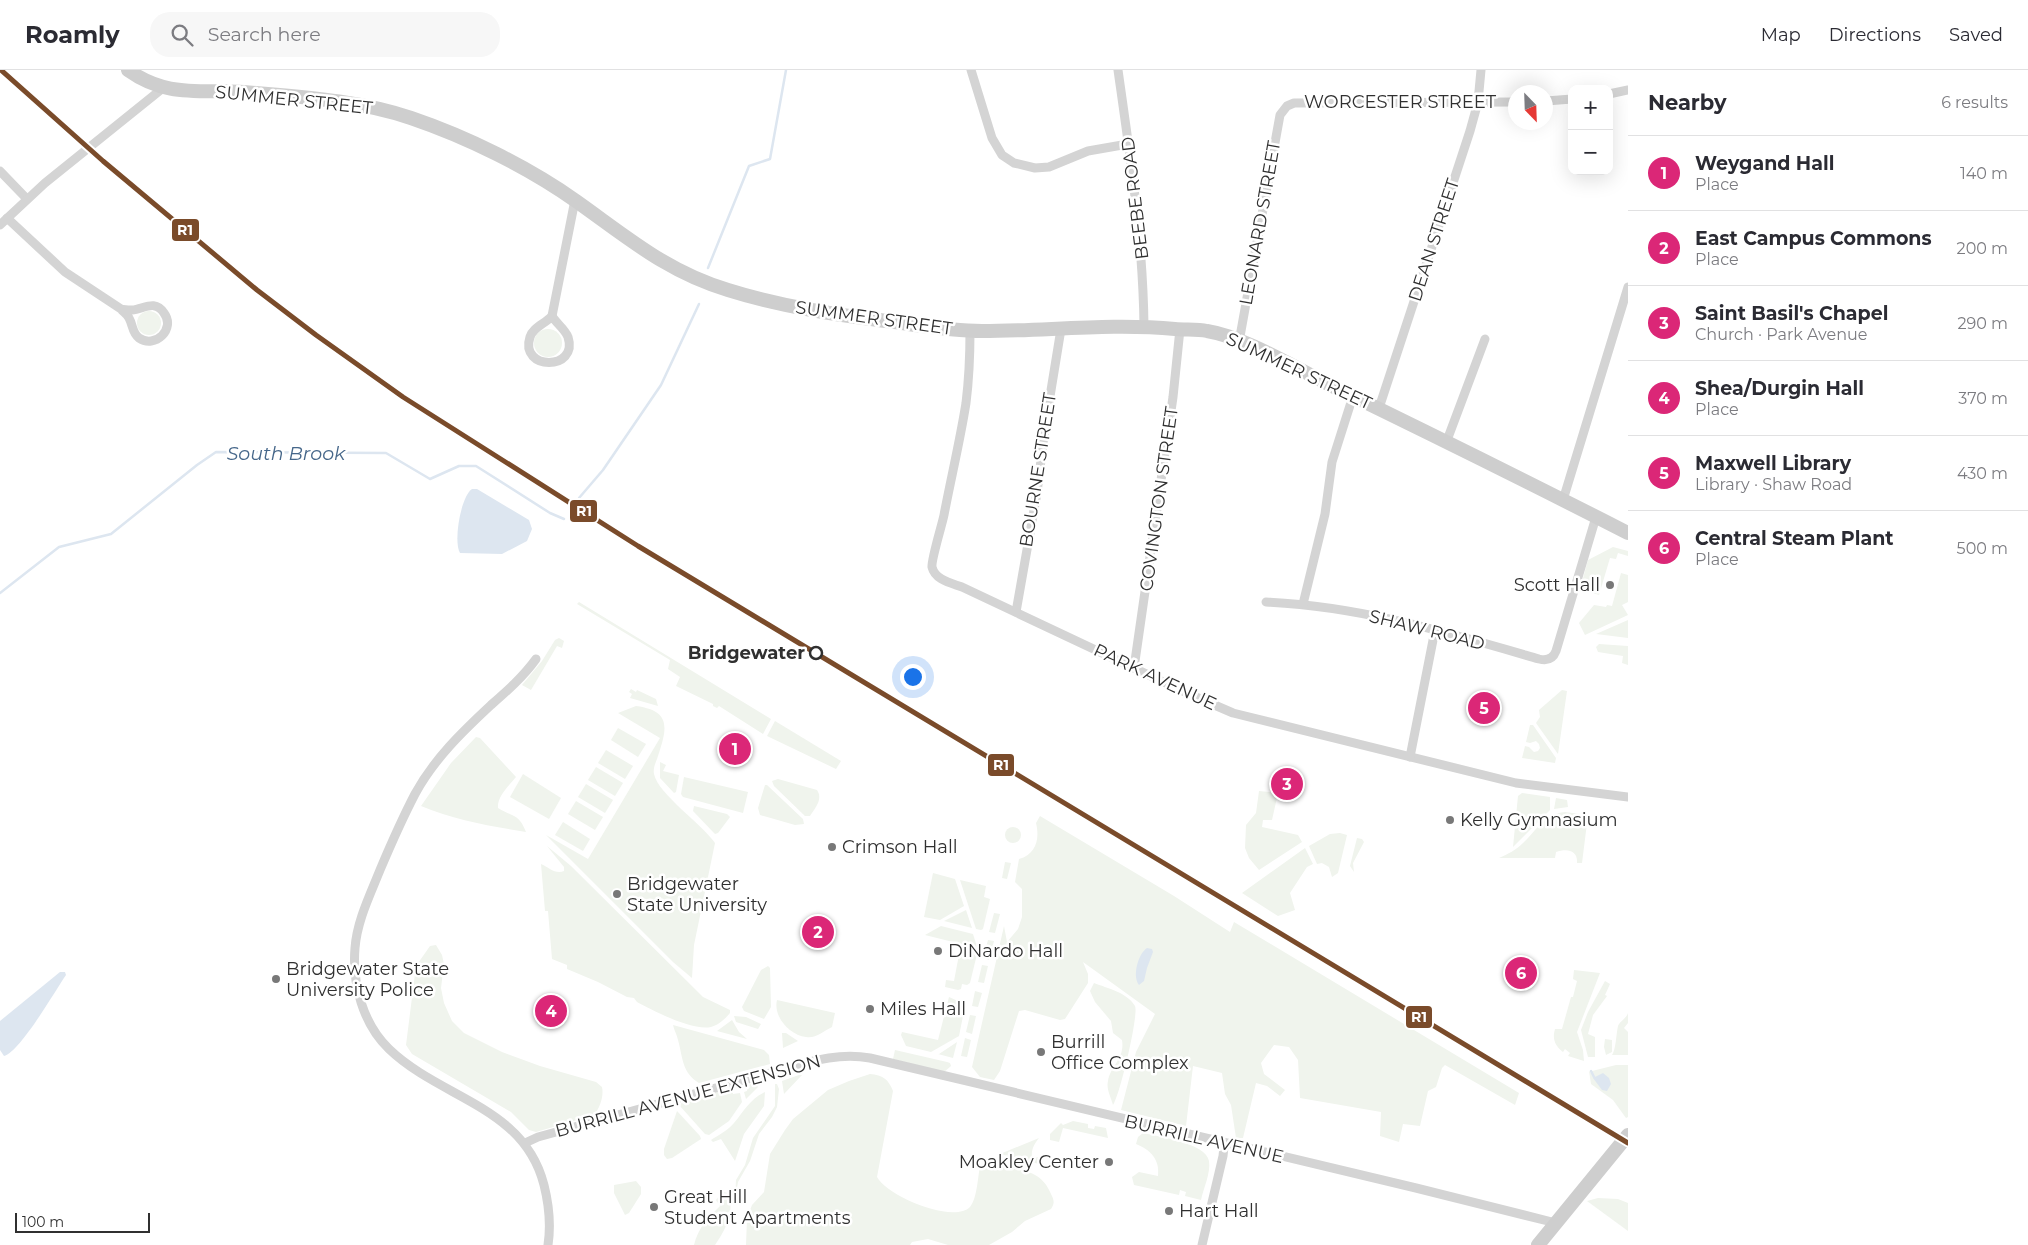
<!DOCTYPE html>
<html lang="en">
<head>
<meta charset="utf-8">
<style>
	:root { --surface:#fff; --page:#f7f7f7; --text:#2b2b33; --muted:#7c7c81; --line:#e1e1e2; --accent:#db2777 }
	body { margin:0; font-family:Montserrat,sans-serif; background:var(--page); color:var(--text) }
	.controls { position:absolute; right:15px; top:15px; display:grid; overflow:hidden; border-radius:10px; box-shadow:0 5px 20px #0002 }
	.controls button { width:45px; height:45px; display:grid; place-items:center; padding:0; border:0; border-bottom:1px solid var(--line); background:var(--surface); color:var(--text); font:25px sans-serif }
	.compass { position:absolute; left:1508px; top:15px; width:45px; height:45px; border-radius:50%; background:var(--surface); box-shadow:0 5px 20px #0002; rotate:157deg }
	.scale { position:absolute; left:15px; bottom:12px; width:135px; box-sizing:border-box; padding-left:5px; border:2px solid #303030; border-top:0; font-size:14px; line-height:18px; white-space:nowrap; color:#303030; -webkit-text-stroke:4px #fff; paint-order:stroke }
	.you { position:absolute; left:912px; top:606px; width:18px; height:18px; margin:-12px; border:4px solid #fff; border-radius:50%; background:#1a73e8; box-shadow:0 0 0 8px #1a73e833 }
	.badge { display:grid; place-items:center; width:32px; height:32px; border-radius:50%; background:var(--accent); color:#fff; font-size:16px; font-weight:700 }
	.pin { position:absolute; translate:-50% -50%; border:2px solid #fff; box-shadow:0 1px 5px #0006 }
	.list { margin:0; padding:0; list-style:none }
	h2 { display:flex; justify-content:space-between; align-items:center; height:65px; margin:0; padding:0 20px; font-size:21px }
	h2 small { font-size:16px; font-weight:400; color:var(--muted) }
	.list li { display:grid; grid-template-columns:32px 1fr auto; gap:15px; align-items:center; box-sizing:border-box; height:75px; padding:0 20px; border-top:1px solid var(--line) }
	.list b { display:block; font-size:19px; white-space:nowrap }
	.list p { margin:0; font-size:16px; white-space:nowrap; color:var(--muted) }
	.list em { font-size:16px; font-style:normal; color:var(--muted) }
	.icon { flex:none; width:28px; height:28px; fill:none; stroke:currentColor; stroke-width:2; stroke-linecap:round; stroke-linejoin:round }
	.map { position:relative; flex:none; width:1628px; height:1175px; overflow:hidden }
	header { display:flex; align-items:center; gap:30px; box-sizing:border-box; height:70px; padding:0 25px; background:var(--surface); border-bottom:1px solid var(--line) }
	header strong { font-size:24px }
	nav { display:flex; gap:28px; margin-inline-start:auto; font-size:18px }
	.search { width:350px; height:45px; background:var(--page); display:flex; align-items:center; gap:12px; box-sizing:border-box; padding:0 18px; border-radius:20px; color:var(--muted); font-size:19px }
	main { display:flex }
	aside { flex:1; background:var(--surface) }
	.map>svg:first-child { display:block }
</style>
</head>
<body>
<header>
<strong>Roamly</strong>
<div class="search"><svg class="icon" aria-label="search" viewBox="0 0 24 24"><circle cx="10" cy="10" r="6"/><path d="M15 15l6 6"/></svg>Search here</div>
<nav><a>Map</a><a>Directions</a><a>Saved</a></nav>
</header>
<main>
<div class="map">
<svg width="1628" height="1175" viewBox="0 0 1628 1175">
	<rect width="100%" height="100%" fill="#fff"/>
	<!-- green -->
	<g fill="#f0f4ed">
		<circle cx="149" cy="253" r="12"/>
		<circle cx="548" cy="273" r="14"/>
		<path d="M1613,477l15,4v5l-10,-3 -2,6 -6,-1 -11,37 -19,-6 8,-29z"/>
		<path d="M1621,503l7,2v27l-6,3 6,10 -43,20 -6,-12 15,-18 12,2 1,-2 5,1z"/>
		<path d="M579,532l192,117 -8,15 -44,-28 -2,2 -4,-2v-2l-37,-18 4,-9 -12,-8 2,-9 -93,-56z"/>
		<path d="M1628,550v18l-32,-4z"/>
		<path d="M559,568l5,3 -2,7 -5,-2 -26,44 -9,-5 20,-24 13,-21z"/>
		<path d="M1599,574l29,2v19l-6,-2 1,-7 -25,-4 -2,-5z"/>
		<path d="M631,619l5,3 1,-2 19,9 2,7 -28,-8 2,-4 -3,-2z"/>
		<path d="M1562,620l5,1 -9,63 -22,-31 4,-6 -1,-7z"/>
		<path d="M636,636c38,5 30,25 21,53 -2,5 -4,10 -3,15 4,20 48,50 61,69l-21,102 -2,33 -19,-16 -127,-127 42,24 72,-121 -42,-25z"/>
		<path d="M775,651l66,40 -5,8 -69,-33z"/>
		<path d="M1530,655h3l23,33 -1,5 -33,-5 3,-12 4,1 5,5 4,-1 2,-3 -1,-4 -3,-3 -6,2 -4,-1z"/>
		<path d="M618,658l28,16 -8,13 -27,-17z"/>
		<path d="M476,667l4,1 36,39c-7,9 -19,19 -18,31 14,9 21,5 28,24 -37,-6 -71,-12 -105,-26l30,-43z"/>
		<path d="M606,680l27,16 -8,13 -27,-16z"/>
		<path d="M660,692l6,3 -3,6 16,4 -3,17 -2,1 -14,-15z"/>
		<path d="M596,697l27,16 -8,13 -27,-16z"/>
		<path d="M523,704l38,24 -12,21 -39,-22z"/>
		<path d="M684,707l64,15 -5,21 -60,-16 -2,-3z"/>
		<path d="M778,709l39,11c6,9 -1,17 -7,26h-5l-31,-30 -2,-5z"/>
		<path d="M586,714l27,16 -8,13 -27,-16z"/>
		<path d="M765,715h2l36,34 1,5 -9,1 -35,-10 -2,-7z"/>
		<path d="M1259,721l19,2 -6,27h-9l-1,7 36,8 4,7 -43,28 -10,-12 -4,-10 1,-23 10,-12z"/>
		<path d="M1522,723l28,4v13l-37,37 5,-51z"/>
		<path d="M1556,728l11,2 1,7 -14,2z"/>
		<path d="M576,731l27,16 -8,13 -27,-16z"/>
		<path d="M694,736l33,8 3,3 -12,16 -3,1 -22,-23z"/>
		<path d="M1565,742l23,3 -6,48h-5c1,-13 -10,-15 -21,-11l-1,6h-56c9,-4 17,-8 24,-15 14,-13 21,-29 42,-31z"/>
		<path d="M1040,746l134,80 56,36 4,-10 285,171 -4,12 -70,-40 -3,3 -6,19 -8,4 -8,35 -17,-2 -4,18 -19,-6 1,-24 -81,-14 -2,-38 -9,-13 -15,-2 -13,18 3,11 21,16 -5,6 -13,-10 -11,-3 -13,55h-7l-5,-33 -6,-11 -3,-21 -29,-7 -7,60 -65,-16 15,-58 19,-38 -72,-52 5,12v9l-23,36 -5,1 -35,-10 -6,1 -19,60 -6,9 -14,-3 -8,-10 32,-141 3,16 11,-13 4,-12v-28l-7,-7 4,-23c17,-5 21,-20 17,-36z"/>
		<path d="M563,752l27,17 -7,12 -28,-16z"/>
		<circle cx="1013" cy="765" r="8"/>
		<path d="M1340,763l7,2 -9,38 -6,4 -3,-10 -7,-4 -5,1 -8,-18 21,-12z"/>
		<path d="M1357,768l5,1 2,3 -11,21 1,9 -4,-6z"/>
		<path d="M547,776l24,20 132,131 27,13v3c-5,6 -10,11 -19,14 -19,4 -57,-16 -74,-25l-3,-4 -7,-1 -29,-15 -31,-13v-4l-15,-6 -4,-48h-3l-4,-47c7,3 15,11 23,7v-4z"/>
		<path d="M1305,778l8,16 -6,3 -17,26 5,17 -17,6 -36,-23z"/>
		<path d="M1005,792l6,1 -4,16 -5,-1z"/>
		<path d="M933,803l22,6 9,27 -24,14 -16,-3z"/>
		<path d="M960,810l26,6 -2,11 6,2 -7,30 -2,1 -5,-1z"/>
		<path d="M966,840l6,18 -28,-7z"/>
		<path d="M994,843l6,1 -5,19 -6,-1z"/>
		<path d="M941,856l32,8 5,16 -8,33 -3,2 -5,-1 -1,5 -3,1 -13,-3 1,-7 8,1 7,-37 -36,-9z"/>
		<path d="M988,870l6,1 -5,19 -6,-2z"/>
		<path d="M436,875l6,10 2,9 -3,24 3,15 8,18 12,12 38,19 38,14 56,16 6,5c2,9 -2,21 -8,28l-58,17 -7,-2 -18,-18 -99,-58 -6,-9 10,-79 14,-20z"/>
		<path d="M982,895l6,1 -4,17 -6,-1z"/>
		<path d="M768,896l2,2 1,39 -7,12 -20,-8 -2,-4 19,-37z"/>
		<path d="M1574,900l26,3 -23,59 6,18 1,11 -16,-5 2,-3 -5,-4 -2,3c-8,-6 -11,-13 -8,-23h7l9,-32h2l4,-16 -4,-2z"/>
		<path d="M1605,911l5,3 -5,11 2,1 -14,19 -5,19 7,3v20h-7l-7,-27 7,-18z"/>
		<path d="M1094,913c13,5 34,10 41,23 4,8 -15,89 -22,99 -2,-8 -7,-16 -5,-24 3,-16 17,-22 14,-41l-9,-7 -2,-12 -16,-19 -5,-11z"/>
		<path d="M975,921l7,2 -4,14 -6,-1z"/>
		<path d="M949,927l9,4 -1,5 4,1 3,4 -5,25 -28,16 -25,-6 -5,-11 1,-3 36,8z"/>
		<path d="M777,930l58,13 -3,14c-8,4 -17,12 -26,10 -17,-2 -33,-21 -29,-37z"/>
		<path d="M1628,943v10l-4,5 4,4v23h-16c4,-6 4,-20 6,-29 2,-5 8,-7 10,-13z"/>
		<path d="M970,945l6,1 -4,18 -6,-2z"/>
		<path d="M734,946l12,1 15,7 -3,5 -22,-7z"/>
		<path d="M732,950l7,12 8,7 -30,-8z"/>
		<path d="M673,955l91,25 5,5 1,9 -71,19c-17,-10 -16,-25 -21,-43 -1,-5 -4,-10 -5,-15z"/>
		<path d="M782,963h4l12,8 -15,7z"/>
		<path d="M965,968l6,2 -4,17 -6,-1z"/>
		<path d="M1605,969l7,1v12l-6,3 -2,-8z"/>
		<path d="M957,972l-4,16 -15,-4h1z"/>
		<path d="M895,980l52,12 3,1 1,3 -7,6 -51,-13z"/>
		<path d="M1616,995h12v52l-2,1 -13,-18 -22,-16 -2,-13 2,2 1,-2z"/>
		<path d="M870,1004c13,1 18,5 23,17l-16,86c10,19 76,47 93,30 7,-8 8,-31 10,-41l3,-3h5c6,4 13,2 19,4 20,3 36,7 44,27 3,6 4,9 0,15l-26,12 -13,11 -23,13h-41l-20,-6 -16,3 -2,3h-164l1,-27 5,-13 12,-13 6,-38 15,-24 8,-11 35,-29 21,-9z"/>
		<path d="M799,1005h3l-18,19 -2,-13z"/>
		<path d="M757,1012l1,5 -12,12 -2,-7 3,-1 1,-6z"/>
		<path d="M775,1014h2l2,5 -2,18 -5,10 -13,17 -9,27 -12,21 -3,16 1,-18 9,-15 8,-27 22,-32z"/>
		<path d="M732,1018l1,6 7,-1 2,9 -13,19 -20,14 -4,-1 -25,-28 2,-4 39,-11 6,1z"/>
		<path d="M765,1022l-1,14 -20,28 -9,27 -14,-22 -8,3 -2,-2c8,-5 17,-10 23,-17 10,-12 16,-24 31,-31z"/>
		<path d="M677,1041l23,25 1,3 -29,19 -5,1 -3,-4v-6z"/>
		<path d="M1073,1051l15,3v4l6,1 1,-3 11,2 2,10 -45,-10 -4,14 -9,-2v-6l11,-11 2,2z"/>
		<path d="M1143,1063c16,4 63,10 66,28 2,12 -6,28 -8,39l-16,-4 1,-4 -6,-2 -1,5 -45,-10 -2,-8 7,-5 19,4c2,-16 -7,-26 -22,-32l2,-7z"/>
		<path d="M1039,1068c-5,6 -8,12 -7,20l8,-1 1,6 -2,1 -39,-10z"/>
		<path d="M636,1111l5,6v7l-12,19 -4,2 -11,-22v-8z"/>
		<path d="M723,1122l5,1c7,19 -2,36 -13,52h-21c4,-17 14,-27 26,-39l-4,-6z"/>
		<path d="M1598,1128l20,1 10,4v28l-41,-30z"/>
	</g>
	<!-- water -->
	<g fill="#dde6f0">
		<path d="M472,419h5l52,31 3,9 -5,12 -25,13 -42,-1c-7,-12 1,-57 12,-64z"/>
		<path d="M1147,878l5,1 1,3 -6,16 -3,13 -5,4c-7,-9 -1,-31 8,-37z"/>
		<path d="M60,902h5l1,3c-11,16 -46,77 -62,81l-4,-6v-29z"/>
		<path d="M1603,1003l6,5 2,6 -4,7 -5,-1 -9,-12z"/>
	</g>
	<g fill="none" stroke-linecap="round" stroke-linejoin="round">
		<!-- stream -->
		<g stroke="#dde6f0" stroke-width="2.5">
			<path d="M708,198l41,-102 21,-7 16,-89"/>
			<path d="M579,428l24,-28 58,-85 38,-81"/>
			<path d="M0,523l59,-46 52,-13 86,-69 19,-13 170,1 44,26 29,-13h17l74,47 14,6"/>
			<path d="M1591,1001l3,6"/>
		</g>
		<!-- street -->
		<g stroke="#d4d4d4" stroke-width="9">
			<path d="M971,0l21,68 10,17 12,8 21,5 14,-1 39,-16 40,-7"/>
			<path d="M1118,0c12,85 25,170 26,256"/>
			<path d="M1609,24l19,-4"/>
			<path d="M1546,31l26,-2"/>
			<path d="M0,101l27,28"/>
			<path d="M7,148l58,54 56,37c2,3 6,5 8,9 4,7 3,15 10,20 16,11 37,-9 25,-25 -9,-14 -20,-4 -32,-3 -3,0 -8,0 -11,-1"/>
			<path d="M0,155l45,-42 118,-95"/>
			<path d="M552,246c4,7 13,13 16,21 11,34 -49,34 -38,0 3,-10 15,-13 22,-21z"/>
			<path d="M552,246l23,-116"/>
			<path d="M970,261c0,24 -1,48 -4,72 -6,38 -15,75 -22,112 -2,10 -13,45 -12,52 3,13 19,16 30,20l227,107 44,19 283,70 112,14"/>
			<path d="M1239,272l41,-227 7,-9 7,-3 222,-1"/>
			<path d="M1379,338l91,-277 8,-29 3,-32"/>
			<path d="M1446,373l39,-104"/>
			<path d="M1563,430l65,-213"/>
			<path d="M1266,532c94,4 183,31 273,57 8,2 14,0 17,-8l40,-134"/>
			<path d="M1303,534l22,-90 7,-52 21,-66"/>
			<path d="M1016,542l21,-119 8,-66 16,-98"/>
			<path d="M536,589c-13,18 -29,32 -45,46 -29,27 -57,54 -76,89 -13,25 -24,50 -35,76 -10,25 -23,51 -25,78 -3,36 8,76 34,101 52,50 135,57 155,136 5,20 7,40 4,60"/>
			<path d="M1134,598l39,-271 7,-68"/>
			<path d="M1410,687l25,-127"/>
			<path d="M525,1073l13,-6 268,-74c21,-6 42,-9 64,-5l546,130 140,35"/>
			<path d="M1202,1175l21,-89 1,-9 -4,-5"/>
		</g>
		<!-- secondary -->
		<g stroke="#cecece" stroke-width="14">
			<path d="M128,0c39,28 72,19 116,22 56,5 114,8 167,26 56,19 117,49 165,83 51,36 91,71 152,89 54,17 110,25 166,32 29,4 58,9 88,9 64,0 129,-8 193,-2 11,1 22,0 32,2 38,6 90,38 125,55 99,48 198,97 296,147"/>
			<path d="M1538,1175l90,-110"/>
		</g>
		<!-- rail-1 casing -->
		<g stroke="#fff" stroke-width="9">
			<path id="rail-1" d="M1,0l102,91 154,129 59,45 87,62 235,149 990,597"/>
		</g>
		<!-- rail-1 -->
		<use href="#rail-1" stroke="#7a4b2a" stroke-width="5"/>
	</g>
	<!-- markers -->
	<g fill="#787878" stroke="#fff" stroke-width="2">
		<circle cx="1610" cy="515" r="5"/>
		<circle cx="1450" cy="750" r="5"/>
		<circle cx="832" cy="777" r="5"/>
		<circle cx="617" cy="824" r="5"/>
		<circle cx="938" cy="881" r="5"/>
		<circle cx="276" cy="909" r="5"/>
		<circle cx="870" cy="939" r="5"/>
		<circle cx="1041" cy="982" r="5"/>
		<circle cx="1109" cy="1092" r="5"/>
		<circle cx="654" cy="1137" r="5"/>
		<circle cx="1169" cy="1141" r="5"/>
	</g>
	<circle fill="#fff" stroke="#303030" stroke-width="2.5" cx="816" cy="583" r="6"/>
	<g text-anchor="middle" stroke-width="5" stroke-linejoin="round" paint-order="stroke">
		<!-- street labels -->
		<g font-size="18" fill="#303030" stroke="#fff">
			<text transform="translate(294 30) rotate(6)" y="6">SUMMER STREET</text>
			<text x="1400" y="38">WORCESTER STREET</text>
			<text transform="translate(1135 128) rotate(-97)" y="6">BEEBE ROAD</text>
			<text transform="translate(1260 153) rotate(-80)" y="6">LEONARD STREET</text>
			<text transform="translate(1434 170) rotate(-72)" y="6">DEAN STREET</text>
			<text transform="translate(874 248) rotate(8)" y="6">SUMMER STREET</text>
			<text transform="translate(1299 301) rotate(25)" y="6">SUMMER STREET</text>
			<text transform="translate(1038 400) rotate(-81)" y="6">BOURNE STREET</text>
			<text transform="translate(1159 429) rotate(-82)" y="6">COVINGTON STREET</text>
			<text transform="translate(1427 560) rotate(14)" y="6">SHAW ROAD</text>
			<text transform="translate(1155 607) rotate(25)" y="6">PARK AVENUE</text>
			<text transform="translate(688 1026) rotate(-15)" y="6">BURRILL AVENUE EXTENSION</text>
			<text transform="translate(1204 1069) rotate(13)" y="6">BURRILL AVENUE</text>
		</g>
		<!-- poi labels -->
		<g font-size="18" fill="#303030" stroke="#fff" text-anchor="start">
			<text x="1600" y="521" text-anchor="end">Scott Hall</text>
			<text x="1460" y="756">Kelly Gymnasium</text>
			<text x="842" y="783">Crimson Hall</text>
			<text x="627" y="820">Bridgewater<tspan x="627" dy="21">State University</tspan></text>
			<text x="948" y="887">DiNardo Hall</text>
			<text x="286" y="905">Bridgewater State<tspan x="286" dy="21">University Police</tspan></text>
			<text x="880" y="945">Miles Hall</text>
			<text x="1051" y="978">Burrill<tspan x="1051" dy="21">Office Complex</tspan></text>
			<text x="1099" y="1098" text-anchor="end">Moakley Center</text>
			<text x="664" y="1133">Great Hill<tspan x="664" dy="21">Student Apartments</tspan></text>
			<text x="1179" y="1147">Hart Hall</text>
		</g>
		<!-- stop labels -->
		<g font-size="18" font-weight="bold" fill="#303030" stroke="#fff" text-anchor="end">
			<text x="805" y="589">Bridgewater</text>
		</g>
		<!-- water labels -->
		<g font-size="19" font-style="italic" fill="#46678a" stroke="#fff">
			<text x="286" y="390">South Brook</text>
		</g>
	</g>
	<g stroke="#fff" stroke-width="2">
		<rect x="171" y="148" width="29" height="24" rx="5" fill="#7a4b2a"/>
		<rect x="569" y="429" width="29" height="24" rx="5" fill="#7a4b2a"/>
		<rect x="987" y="683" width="28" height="24" rx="5" fill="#7a4b2a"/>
		<rect x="1405" y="935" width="28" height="24" rx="5" fill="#7a4b2a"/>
	</g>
	<g font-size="14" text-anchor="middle" font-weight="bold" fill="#fff">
		<text x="185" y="165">R1</text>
		<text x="584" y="446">R1</text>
		<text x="1001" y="700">R1</text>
		<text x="1419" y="952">R1</text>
	</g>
</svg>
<div class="controls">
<button>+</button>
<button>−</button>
</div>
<svg class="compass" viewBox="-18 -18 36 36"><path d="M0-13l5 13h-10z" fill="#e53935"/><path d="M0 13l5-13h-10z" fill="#7c7c81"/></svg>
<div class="scale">100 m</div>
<div class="you"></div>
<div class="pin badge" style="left:735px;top:679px">1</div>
<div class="pin badge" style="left:818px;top:862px">2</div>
<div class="pin badge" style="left:1287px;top:714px">3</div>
<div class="pin badge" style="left:551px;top:941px">4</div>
<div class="pin badge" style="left:1484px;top:638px">5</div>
<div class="pin badge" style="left:1521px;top:903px">6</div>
</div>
<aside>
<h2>Nearby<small>6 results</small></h2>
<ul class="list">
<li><span class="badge">1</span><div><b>Weygand Hall</b><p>Place</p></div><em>140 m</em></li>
<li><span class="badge">2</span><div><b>East Campus Commons</b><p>Place</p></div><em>200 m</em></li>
<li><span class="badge">3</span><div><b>Saint Basil's Chapel</b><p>Church · Park Avenue</p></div><em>290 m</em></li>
<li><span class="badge">4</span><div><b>Shea/Durgin Hall</b><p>Place</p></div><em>370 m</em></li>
<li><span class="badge">5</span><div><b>Maxwell Library</b><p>Library · Shaw Road</p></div><em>430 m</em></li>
<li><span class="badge">6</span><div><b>Central Steam Plant</b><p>Place</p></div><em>500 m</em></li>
</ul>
</aside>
</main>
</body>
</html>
